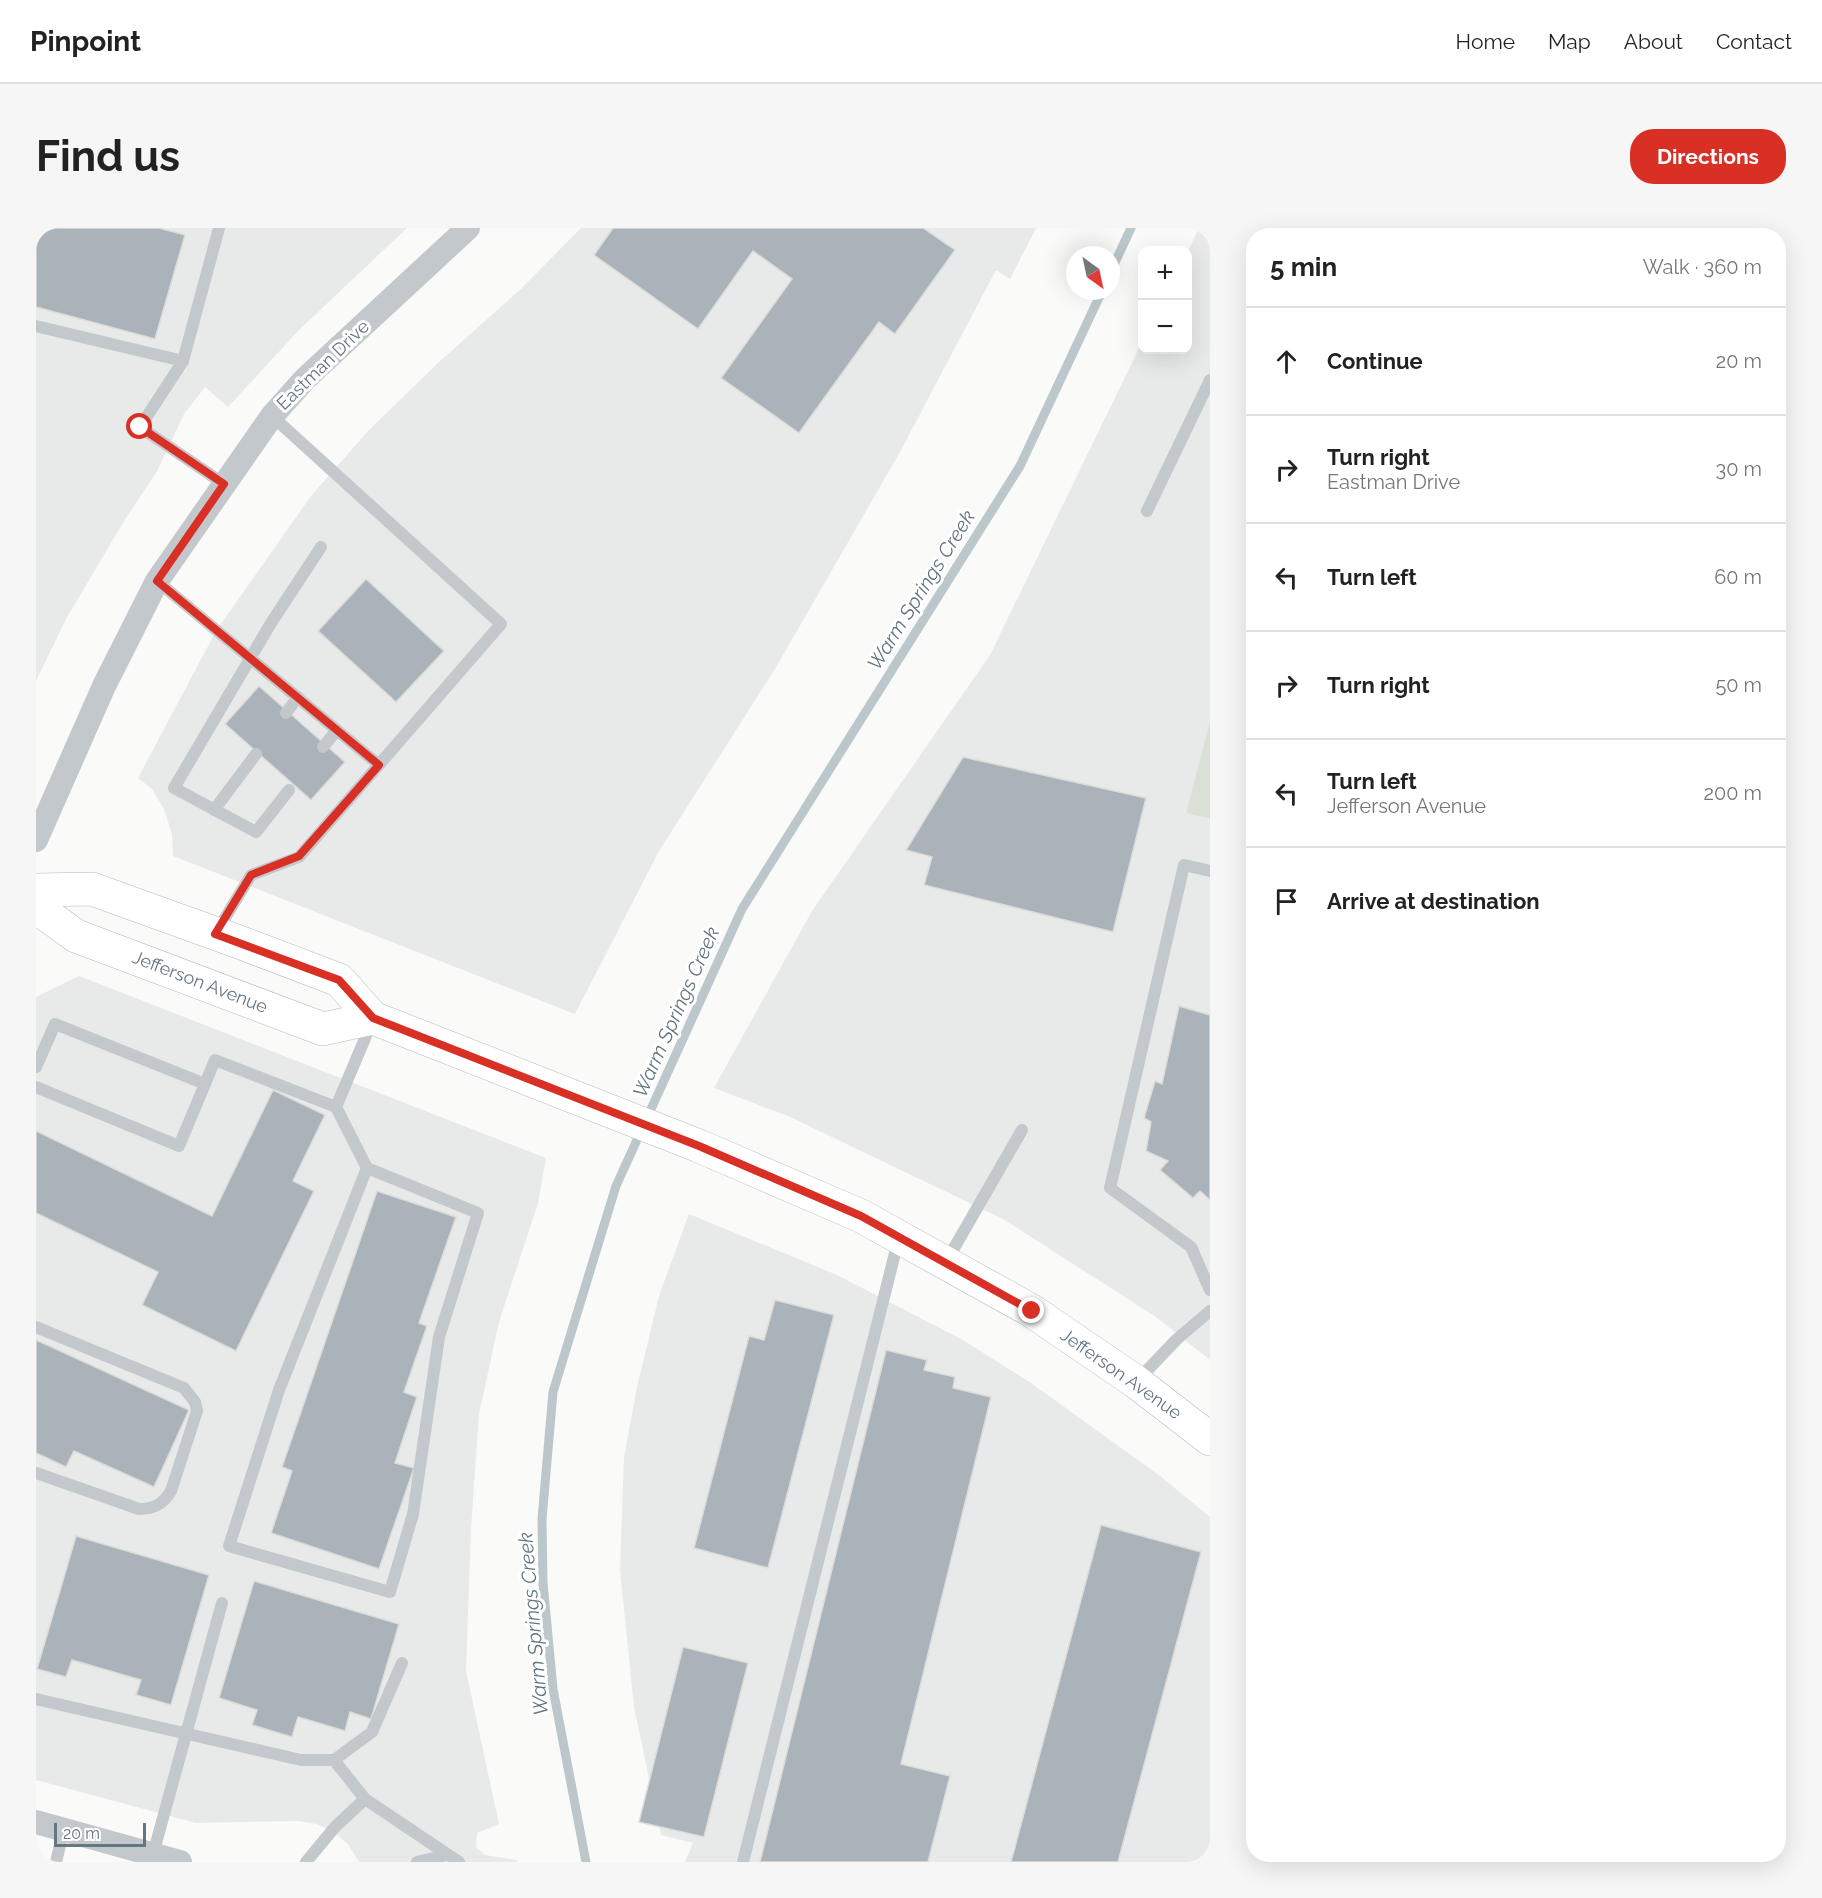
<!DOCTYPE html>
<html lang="en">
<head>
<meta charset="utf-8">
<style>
	:root { --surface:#fff; --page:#f6f6f6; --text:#222; --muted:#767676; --line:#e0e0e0; --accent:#d93025 }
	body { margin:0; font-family:Raleway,sans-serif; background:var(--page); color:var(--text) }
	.controls { position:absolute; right:18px; top:18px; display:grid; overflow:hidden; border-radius:12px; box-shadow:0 6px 24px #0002 }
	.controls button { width:54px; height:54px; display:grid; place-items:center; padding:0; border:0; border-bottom:2px solid var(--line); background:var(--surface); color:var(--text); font:30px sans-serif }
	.compass { position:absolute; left:1030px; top:18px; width:54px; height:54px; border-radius:50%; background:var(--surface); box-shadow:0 6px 24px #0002; rotate:147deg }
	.scale { position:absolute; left:18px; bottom:15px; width:92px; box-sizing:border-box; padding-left:6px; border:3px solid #657683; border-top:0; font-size:16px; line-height:21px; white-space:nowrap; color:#657683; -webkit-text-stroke:4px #fff; paint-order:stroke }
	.stop { position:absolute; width:18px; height:18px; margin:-14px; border:4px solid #d93025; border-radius:50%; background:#fff }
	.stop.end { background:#d93025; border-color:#fff; box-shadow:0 2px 6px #0008 }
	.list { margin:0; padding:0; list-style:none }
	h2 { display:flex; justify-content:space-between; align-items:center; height:78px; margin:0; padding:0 24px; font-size:26px }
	h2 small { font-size:20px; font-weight:400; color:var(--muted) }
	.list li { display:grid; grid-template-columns:39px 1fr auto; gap:18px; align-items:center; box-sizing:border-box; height:108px; padding:0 24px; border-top:2px solid var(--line) }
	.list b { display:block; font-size:22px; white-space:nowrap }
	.list p { margin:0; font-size:20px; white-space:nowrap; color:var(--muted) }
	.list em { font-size:20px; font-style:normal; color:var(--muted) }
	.icon { flex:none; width:33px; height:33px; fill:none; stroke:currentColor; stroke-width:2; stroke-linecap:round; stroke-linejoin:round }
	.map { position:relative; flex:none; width:1174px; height:1634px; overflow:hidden; border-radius:24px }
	header { display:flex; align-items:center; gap:36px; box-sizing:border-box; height:84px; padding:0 30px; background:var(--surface); border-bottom:2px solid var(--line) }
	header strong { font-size:28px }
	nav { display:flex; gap:33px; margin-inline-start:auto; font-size:21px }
	.intro { display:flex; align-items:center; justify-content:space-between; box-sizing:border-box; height:144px; padding:0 36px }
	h1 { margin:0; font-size:42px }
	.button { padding:15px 27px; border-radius:24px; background:var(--accent); color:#fff; font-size:21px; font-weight:700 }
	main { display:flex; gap:36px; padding:0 36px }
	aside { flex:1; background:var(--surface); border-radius:24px; box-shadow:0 6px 24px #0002 }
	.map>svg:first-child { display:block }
</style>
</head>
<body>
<header>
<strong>Pinpoint</strong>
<nav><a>Home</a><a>Map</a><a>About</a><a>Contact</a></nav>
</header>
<div class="intro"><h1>Find us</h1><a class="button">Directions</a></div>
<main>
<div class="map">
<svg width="1174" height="1634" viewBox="0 0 1174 1634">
	<rect width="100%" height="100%" fill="#fafaf8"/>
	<!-- built -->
	<g fill="#e8e9e9">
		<path d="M0,0h371l-108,102 -71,77 -23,-20 -21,27 -27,57 -33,50 -58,98 -30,62z"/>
		<path d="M545,0h455l-26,51 -14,-9 -96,182 -125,217 -116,182 -84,163 -402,-158 -1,-22 -8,-25 -12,-20 -14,-11 78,-147 95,-135 58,-66 70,-68 83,-74z"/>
		<path d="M1163,0h11v497l-24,88 24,6v541l-54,-43 -153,-98 -215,-103 -74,-28 98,-177 178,-256 152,-313v8h46v-99z"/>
		<path d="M43,748l467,182 -8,45 -39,119 -20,92 -8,114 -5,143 33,153 -22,9 -1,14 9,8 32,5v2h-158l-11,-18 -14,-12 -18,-8 -17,-3 -103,2 -160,-43v-783z"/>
		<path d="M653,986l148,61 126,65 68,43 129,93 50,41v345h-525l8,-19 -32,-8 -27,-128 -14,-137 4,-113 13,-70 22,-91z"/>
	</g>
	<!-- green -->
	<path fill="#dadfd7" d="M1174,494v97l-24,-6z"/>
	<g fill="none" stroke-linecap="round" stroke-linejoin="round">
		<!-- stream -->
		<g stroke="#bbc7cb" stroke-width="9">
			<path d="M1075,43l20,-43"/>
			<path d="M550,1634l-33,-173 -10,-106 -1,-64 11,-127 63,-206 126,-277 278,-443 82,-175"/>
		</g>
	</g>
	<!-- building -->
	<g fill="#aab3b9" stroke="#dcdcda" stroke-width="1.5">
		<path d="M0,0h123l26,7 -30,104 -119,-32z"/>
		<path d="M577,0h310l32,22 -60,84 -16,-12 -80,111 -78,-55 71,-99 -39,-28 -55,78 -104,-74z"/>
		<path d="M330,351l78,72 -48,51 -78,-71z"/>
		<path d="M223,458l86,76 -34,38 -86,-76z"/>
		<path d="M927,529l183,41 -33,134 -189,-47 8,-28 -26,-7z"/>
		<path d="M1143,778l31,9v185l-10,-9 -7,7 -33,-28 8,-9 -22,-10 5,-29 -7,-4 11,-37 7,3z"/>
		<path d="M237,862l52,25 -32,66 21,10 -78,160 -94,-46 16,-33 -122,-59v-82l176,85z"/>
		<path d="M341,963l79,26 -37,106 8,3 -23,66 13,5 -22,66 19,5 -35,101 -108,-36 21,-62 -10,-4z"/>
		<path d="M739,1072l59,15 -66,253 -74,-20 55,-212 15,4z"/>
		<path d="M0,1112l153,70 -35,77 -80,-36 -8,16 -30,-14z"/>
		<path d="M850,1122l41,10 -3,10 31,7 -2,11 38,9 -90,367 49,12 -22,86h-168z"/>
		<path d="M1065,1297l100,27 -83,310h-107z"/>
		<path d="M40,1308l133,39 -38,130 -35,-10 5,-15 -69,-20 -6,17 -29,-8z"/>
		<path d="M218,1353l145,43 -28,95 -21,-7 -5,19 -47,-14 -6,20 -40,-12 5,-15 -38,-12z"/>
		<path d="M647,1419l65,16 -44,174 -65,-15z"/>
	</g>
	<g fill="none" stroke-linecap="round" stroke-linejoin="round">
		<!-- primary casing -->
		<g stroke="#b5babe" stroke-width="34">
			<g id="primary">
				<path d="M0,662l56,-1 147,53 100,38 34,38 326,128 162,70 171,95 104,71 74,57"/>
				<path d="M0,679l40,29 247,93 50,-11"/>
			</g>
		</g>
		<!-- service -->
		<g stroke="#c3c8cc" stroke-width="12">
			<path d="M0,98l147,35 -43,66 84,57"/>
			<path d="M147,133l36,-133"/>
			<path d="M1111,283l63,-131"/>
			<path d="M121,353l222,184"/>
			<path d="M250,485l12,-16"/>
			<path d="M287,519l14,-17"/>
			<path d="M253,562l-33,42 -82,-44 97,-165 50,-76"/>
			<path d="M178,582l42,-56"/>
			<path d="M1174,643l-26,-6 -74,323 81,59 19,43"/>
			<path d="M180,705l35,-58 48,-18 202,-233 -229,-208"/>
			<path d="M0,839l19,-43 150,60"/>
			<path d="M0,859l143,59 36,-86 121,47"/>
			<path d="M331,940l-88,222 -50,156 161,46 23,-78 26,-177 39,-124 -111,-45 -31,-61 36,-85"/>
			<path d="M910,1034l76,-132"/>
			<path d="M0,1099l148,61 11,14 2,9 -26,80c-8,13 -17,18 -32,18l-103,-36"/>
			<path d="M1101,1153l40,-42 33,-28"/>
			<path d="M0,1471l265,61h33l38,-28 30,-69"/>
			<path d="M298,1532l31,39"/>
			<path d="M116,1630l70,-255"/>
			<path d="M20,1634l8,-33"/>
			<path d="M270,1634l29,-35 30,-28 94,63"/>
			<path d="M381,1634l29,-7"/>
			<path d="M707,1634l156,-625"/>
		</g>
		<!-- minor -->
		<g stroke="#c3c8cc" stroke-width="24">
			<path d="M0,612l68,-154 53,-105 115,-165 33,-37 163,-151"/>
			<path d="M0,1594l144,40"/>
		</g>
		<!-- primary -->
		<use href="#primary" stroke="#fff" stroke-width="33"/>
	</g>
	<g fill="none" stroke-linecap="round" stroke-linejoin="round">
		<!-- route -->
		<path stroke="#d93025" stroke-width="8" d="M104,199l84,57 -67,97 222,184 -80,91 -48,19 -36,59 124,46 34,38 326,128 162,70 171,95"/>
	</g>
	<g text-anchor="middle" stroke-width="6" stroke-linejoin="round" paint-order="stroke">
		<!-- street labels -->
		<g font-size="18" fill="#657683" stroke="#fff">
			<text transform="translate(287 137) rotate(-44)" y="6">Eastman Drive</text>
			<text transform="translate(164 754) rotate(21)" y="6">Jefferson Avenue</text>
			<text transform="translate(1085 1146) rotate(35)" y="6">Jefferson Avenue</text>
		</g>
		<!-- water labels -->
		<g font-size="20" font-style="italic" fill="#60757c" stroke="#fff">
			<text transform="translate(885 362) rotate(-58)" y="7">Warm Springs Creek</text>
			<text transform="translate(640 784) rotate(-66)" y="7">Warm Springs Creek</text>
			<text transform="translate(497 1396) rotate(-95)" y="7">Warm Springs Creek</text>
		</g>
	</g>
</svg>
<div class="controls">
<button>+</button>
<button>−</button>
</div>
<svg class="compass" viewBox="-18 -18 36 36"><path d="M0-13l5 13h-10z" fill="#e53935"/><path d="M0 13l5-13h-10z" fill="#767676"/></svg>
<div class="scale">20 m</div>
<div class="stop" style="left:104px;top:199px"></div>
<div class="stop end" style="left:996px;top:1083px"></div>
</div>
<aside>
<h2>5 min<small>Walk · 360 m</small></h2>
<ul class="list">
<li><svg class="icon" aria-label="ahead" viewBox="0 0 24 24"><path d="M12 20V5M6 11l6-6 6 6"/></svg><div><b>Continue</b></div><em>20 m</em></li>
<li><svg class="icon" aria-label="right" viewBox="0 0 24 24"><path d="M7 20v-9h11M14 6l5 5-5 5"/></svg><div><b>Turn right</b><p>Eastman Drive</p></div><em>30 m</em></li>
<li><svg class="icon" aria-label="left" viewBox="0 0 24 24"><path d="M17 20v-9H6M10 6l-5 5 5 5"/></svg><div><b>Turn left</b></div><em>60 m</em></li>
<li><svg class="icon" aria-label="right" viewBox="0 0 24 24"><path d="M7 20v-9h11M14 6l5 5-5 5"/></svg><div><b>Turn right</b></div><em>50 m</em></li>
<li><svg class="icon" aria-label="left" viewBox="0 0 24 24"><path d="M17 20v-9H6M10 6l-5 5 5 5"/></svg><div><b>Turn left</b><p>Jefferson Avenue</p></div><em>200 m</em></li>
<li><svg class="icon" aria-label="arrive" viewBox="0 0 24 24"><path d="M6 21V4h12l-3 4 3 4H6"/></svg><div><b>Arrive at destination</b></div></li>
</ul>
</aside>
</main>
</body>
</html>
